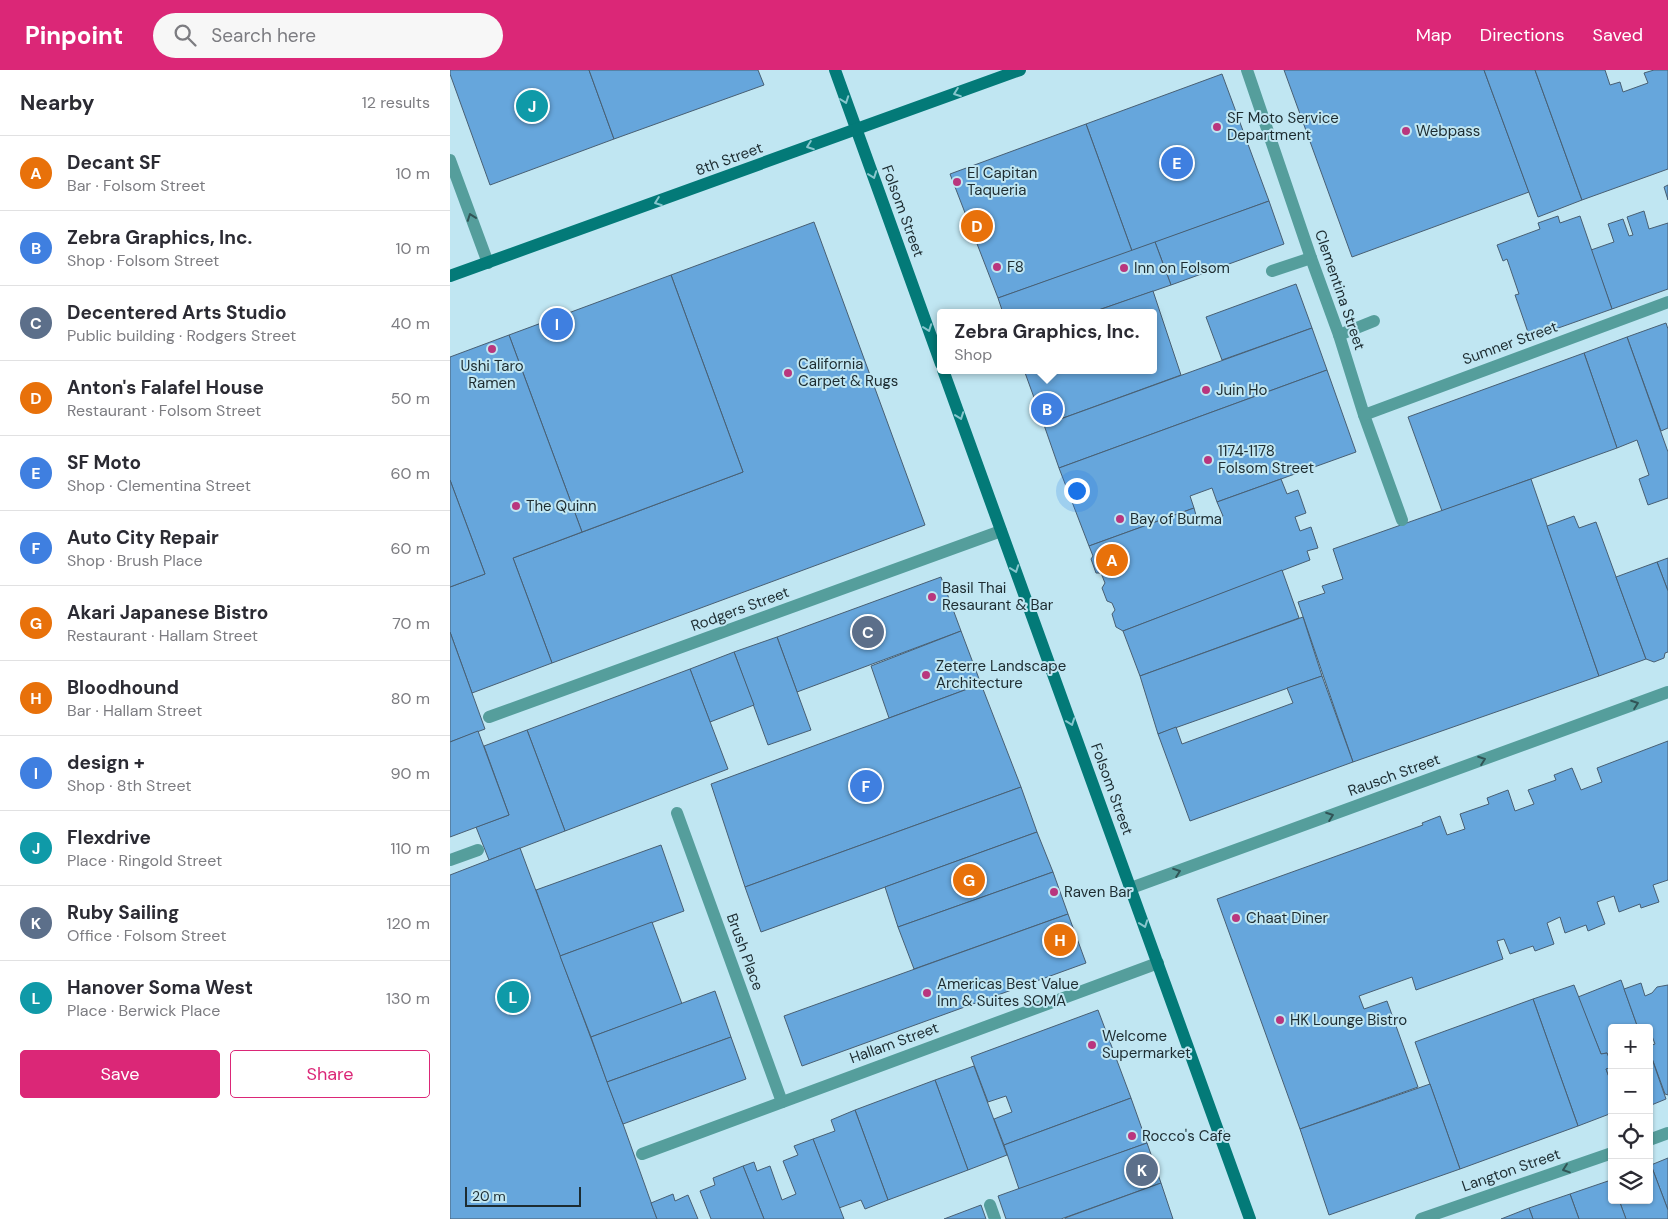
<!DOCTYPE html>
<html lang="en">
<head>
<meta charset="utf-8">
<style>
	:root { --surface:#fff; --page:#f7f7f7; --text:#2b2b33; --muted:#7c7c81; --line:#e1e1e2; --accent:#db2777 }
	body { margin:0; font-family:"DM Sans",sans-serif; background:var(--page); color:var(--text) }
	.controls { position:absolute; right:15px; bottom:15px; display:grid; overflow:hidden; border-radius:5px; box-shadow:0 1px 4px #0004 }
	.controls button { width:45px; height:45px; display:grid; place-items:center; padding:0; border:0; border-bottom:1px solid var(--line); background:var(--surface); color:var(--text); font:25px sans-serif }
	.scale { position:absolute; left:15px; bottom:12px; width:116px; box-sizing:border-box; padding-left:5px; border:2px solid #1d2c31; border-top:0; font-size:14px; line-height:18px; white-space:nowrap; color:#1d2c31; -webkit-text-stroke:4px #c0e6f2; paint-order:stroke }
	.you { position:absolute; left:626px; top:420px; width:18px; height:18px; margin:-12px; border:4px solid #fff; border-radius:50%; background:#1a73e8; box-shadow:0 0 0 8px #1a73e833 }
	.badge { display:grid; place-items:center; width:32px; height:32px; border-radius:50%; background:var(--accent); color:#fff; font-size:16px; font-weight:700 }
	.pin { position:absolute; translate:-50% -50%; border:2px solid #fff; box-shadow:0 1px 5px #0006 }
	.popup { position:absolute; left:487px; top:239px; width:220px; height:65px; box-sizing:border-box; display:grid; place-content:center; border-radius:5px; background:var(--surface); filter:drop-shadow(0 1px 4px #0005); font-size:16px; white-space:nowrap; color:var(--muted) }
	.popup b { font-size:19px; color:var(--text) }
	.popup::after { content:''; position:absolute; left:50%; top:100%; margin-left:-10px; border:10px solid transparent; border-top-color:var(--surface) }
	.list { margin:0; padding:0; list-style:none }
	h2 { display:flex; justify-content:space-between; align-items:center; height:65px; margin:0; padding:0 20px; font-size:21px }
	h2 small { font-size:16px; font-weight:400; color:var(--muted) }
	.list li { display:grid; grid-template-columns:32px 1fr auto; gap:15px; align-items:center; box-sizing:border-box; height:75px; padding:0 20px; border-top:1px solid var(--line) }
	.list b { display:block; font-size:19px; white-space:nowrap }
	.list p { margin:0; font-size:16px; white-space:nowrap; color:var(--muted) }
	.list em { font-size:16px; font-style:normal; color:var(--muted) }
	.actions { display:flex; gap:10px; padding:15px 20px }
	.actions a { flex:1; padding:11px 0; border:1px solid var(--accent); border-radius:5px; text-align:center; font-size:18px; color:var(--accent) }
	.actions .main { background:var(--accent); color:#fff }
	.icon { flex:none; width:28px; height:28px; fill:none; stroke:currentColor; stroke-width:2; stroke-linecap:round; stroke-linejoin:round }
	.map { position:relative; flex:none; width:1218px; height:1149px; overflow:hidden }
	header { display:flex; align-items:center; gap:30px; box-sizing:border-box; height:70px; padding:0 25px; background:var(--accent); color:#fff }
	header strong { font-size:24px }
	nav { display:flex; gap:28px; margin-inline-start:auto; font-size:18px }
	.search { width:350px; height:45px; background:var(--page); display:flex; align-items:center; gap:12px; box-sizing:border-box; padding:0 18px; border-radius:28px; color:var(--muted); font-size:19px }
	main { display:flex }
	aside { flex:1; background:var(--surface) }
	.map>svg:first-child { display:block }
</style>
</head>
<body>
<header>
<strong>Pinpoint</strong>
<div class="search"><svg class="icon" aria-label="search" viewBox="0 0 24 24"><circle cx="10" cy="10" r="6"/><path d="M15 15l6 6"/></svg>Search here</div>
<nav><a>Map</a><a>Directions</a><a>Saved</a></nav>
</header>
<main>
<aside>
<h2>Nearby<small>12 results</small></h2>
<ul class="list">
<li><span class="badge" style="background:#e8710a">A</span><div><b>Decant SF</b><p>Bar · Folsom Street</p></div><em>10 m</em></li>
<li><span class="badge" style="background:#3f7fe0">B</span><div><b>Zebra Graphics, Inc.</b><p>Shop · Folsom Street</p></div><em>10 m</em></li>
<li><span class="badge" style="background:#5c6f8a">C</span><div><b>Decentered Arts Studio</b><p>Public building · Rodgers Street</p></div><em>40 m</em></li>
<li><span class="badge" style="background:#e8710a">D</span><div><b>Anton's Falafel House</b><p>Restaurant · Folsom Street</p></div><em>50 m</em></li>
<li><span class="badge" style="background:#3f7fe0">E</span><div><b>SF Moto</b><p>Shop · Clementina Street</p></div><em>60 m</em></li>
<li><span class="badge" style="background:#3f7fe0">F</span><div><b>Auto City Repair</b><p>Shop · Brush Place</p></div><em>60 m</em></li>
<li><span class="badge" style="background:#e8710a">G</span><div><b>Akari Japanese Bistro</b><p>Restaurant · Hallam Street</p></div><em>70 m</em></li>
<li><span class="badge" style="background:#e8710a">H</span><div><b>Bloodhound</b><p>Bar · Hallam Street</p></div><em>80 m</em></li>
<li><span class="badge" style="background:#3f7fe0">I</span><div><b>design +</b><p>Shop · 8th Street</p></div><em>90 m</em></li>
<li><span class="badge" style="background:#0f9aa8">J</span><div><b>Flexdrive</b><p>Place · Ringold Street</p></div><em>110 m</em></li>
<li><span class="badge" style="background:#5c6f8a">K</span><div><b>Ruby Sailing</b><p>Office · Folsom Street</p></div><em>120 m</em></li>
<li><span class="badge" style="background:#0f9aa8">L</span><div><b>Hanover Soma West</b><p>Place · Berwick Place</p></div><em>130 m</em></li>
</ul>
<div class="actions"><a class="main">Save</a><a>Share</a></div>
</aside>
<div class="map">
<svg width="1218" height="1149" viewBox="0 0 1218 1149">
	<rect width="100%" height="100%" fill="#c0e6f2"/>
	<!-- building -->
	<g fill="#66a6dc" stroke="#485f73">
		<path d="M0,0h139l25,69 -124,46 -40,-111z"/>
		<path d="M139,0h169l6,15 -150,54z"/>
		<path d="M834,0h200l45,122 -177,65z"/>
		<path d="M1034,0h51l47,130 -44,17z"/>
		<path d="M1085,0h70l5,15 10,-3 3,10 25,-9 -4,-10 10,-3h14v99l-86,31z"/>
		<path d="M772,4l47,127 -137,50 -46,-127z"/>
		<path d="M636,54l46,127 -134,47 -48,-124z"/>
		<path d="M1218,115v15l-4,-13z"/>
		<path d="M819,131l15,43 -113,41 -16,-43z"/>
		<path d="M1194,141l5,18 19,-6v66l-56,20 -21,-59 23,-8 -6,-18 15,-5 6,17 4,-1 -6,-18z"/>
		<path d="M1108,146l2,7 20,-7 32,93 -82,29 -15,-43 4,-1 -12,-35 -4,2 -6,-16 43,-16 -2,-6z"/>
		<path d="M364,152l111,303 -373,138 -39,-105 230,-86 -72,-197z"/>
		<path d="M705,172l16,43 -81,28h-87l-5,-15z"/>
		<path d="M221,205l72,197 -161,60 -73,-197z"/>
		<path d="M846,214l16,44 -90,32 -16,-43z"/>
		<path d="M703,221l28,84 -137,50 -20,-55h129v-57h-63z"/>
		<path d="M1216,253l2,6v99l-7,3 -34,-94z"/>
		<path d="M862,258l15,42 -268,98 -15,-43z"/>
		<path d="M59,265l73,197 -69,26 39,105 -80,30 -22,-61v-45l35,-13 -35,-94v-123z"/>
		<path d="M1177,267l41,115v46l-20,7 -9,-26 10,-4 -12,-35 -20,8 -33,-95z"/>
		<path d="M1134,283l33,95 -175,63 -34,-94z"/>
		<path d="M877,300l29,82 -139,50 -5,-14 -22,8 4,12 -105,38 -30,-78z"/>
		<path d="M831,409l6,15 11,-4 8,23 -11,4 5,14 11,-4 7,21 -11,3 3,9 -187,71 -7,-4 -4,-13 3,-4 -3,-7 -5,-2 -5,-13 3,-5 -4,-10h-5l-5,-14 2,-3 -4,-10 105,-38 5,18 24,-10 -6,-14z"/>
		<path d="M1081,409l68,197 -246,86 -55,-160 27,-9 -3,-7 21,-7 -10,-30z"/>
		<path d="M0,410l35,94 -35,13z"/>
		<path d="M1124,446l5,12 17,-6 50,137 -47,17 -52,-150z"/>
		<path d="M1218,488v33l-11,-29z"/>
		<path d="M1207,492l11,29v61l-3,1 -1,5 -10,4 -8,-3 -30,-82z"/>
		<path d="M832,500l17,48 -159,58 -17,-45z"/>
		<path d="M491,507l20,54 -164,61 -20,-55z"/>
		<path d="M853,547l19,59 -164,58 -18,-58z"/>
		<path d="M511,561l20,53 -92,34 -18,-52z"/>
		<path d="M0,562l35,97 -35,13z"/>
		<path d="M327,567l34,93 -43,15 -34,-93z"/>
		<path d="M284,582l20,53 -44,17 -20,-53z"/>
		<path d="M240,599l38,100 -163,62 -38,-101z"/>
		<path d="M872,606l31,86 -163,59 -32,-87 18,-7 6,17 111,-41 -6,-15z"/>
		<path d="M531,614l40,103 -276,100 -34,-103z"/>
		<path d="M77,660l38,101 -76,29 -13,-33 33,-12 -25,-69z"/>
		<path d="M28,661l31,84 -59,22v-95z"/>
		<path d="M1218,671v139l-15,5 6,17 -18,6 -1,-4 -21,8 -5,-16 -17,6 8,22 -17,7 -2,-6 -21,8 -5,-16 -13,6 7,21 -19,7 -2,-5 -23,8 -6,-15 -7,2 6,18 -87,31 -4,-13 -53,19 5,13 23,-8 31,86 -118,42 -83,-230 206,-74 -1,-2 18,-7 7,19 18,-6 -5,-15 29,-10 -2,-6 21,-8 7,21 19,-7 -6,-14 28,-10 -2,-5 18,-7 9,22 21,-8 -5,-14z"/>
		<path d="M571,717l16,45 -276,100 -16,-45z"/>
		<path d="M587,762l16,40 -155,55 -13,-40z"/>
		<path d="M211,775l23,66 -124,45 -24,-66z"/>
		<path d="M70,778l103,276 34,95h-207v-344z"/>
		<path d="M603,802l15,42 -154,55 -16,-42z"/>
		<path d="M618,844l18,49 -284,103 -18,-50z"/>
		<path d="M202,852l30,82 -91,33 -31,-81z"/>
		<path d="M1171,910l17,48h-26v37l-5,-12 -6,1 -23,-57z"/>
		<path d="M1191,913l4,13 7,-3 5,-6 11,-2v110l-3,-1 -16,-44v-4l6,-2 -6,-16 -1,-3 -10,3 -14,-39z"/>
		<path d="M1124,915l27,69 6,-1 5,12v2l-6,2 6,16v28l-34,13 -45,-127z"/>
		<path d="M265,921l16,46 -124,45 -16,-45z"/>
		<path d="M1083,929l45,127 -118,43 -45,-127z"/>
		<path d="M648,940l33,88 -127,47 -10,-26 18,-7 -6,-16 -18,6 -17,-45z"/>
		<path d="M281,967l15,42 -123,45 -16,-42z"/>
		<path d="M1201,986l15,43 -17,7v-49z"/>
		<path d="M524,996l33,89 -39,15 -33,-90z"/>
		<path d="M1162,997v18l-6,-16z"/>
		<path d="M485,1010l33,90 -80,30 -33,-90z"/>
		<path d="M980,1014l30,85 -131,46 -29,-86z"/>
		<path d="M681,1028l16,45 -128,46 -15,-44z"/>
		<path d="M405,1040l33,90 -23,9 -4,-9 -22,8 -26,-69 22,-8 -4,-11z"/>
		<path d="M363,1069l31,80h-80l-21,-53 11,-4 3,9 13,-5 12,34 14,-6 -13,-33 15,-6 -4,-9z"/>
		<path d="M697,1073l14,40 -100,36h-55l-8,-23z"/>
		<path d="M1218,1088v52l-17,-45z"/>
		<path d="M1199,1095h2l17,45v9h-42l-7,-19h30z"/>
		<path d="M293,1096l21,53h-53l-11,-28 15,-6 -2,-7z"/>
		<path d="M1161,1110l1,20h7l7,19h-47l-9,-25z"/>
		<path d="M711,1113l12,36h-108v-1z"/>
		<path d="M223,1124l2,7 13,-6 10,24h-41l-6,-16z"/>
		<path d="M1120,1124l9,25h-46l-4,-11z"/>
		<path d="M531,1135l5,14h-42z"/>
		<path d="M1079,1138l4,11h-32z"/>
	</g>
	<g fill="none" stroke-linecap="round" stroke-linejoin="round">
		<!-- lane -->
		<g stroke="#559e9c" stroke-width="12">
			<path d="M822,201l39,-13"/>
			<path d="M889,265l35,-14"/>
			<path d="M540,1135l5,14"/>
		</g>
		<!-- street -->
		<g stroke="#559e9c" stroke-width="12">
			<path d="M797,0l64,188 28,77 25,80 38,105"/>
			<path d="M0,90l38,103"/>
			<path d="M914,345l304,-113"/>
			<path d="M39,647l512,-186"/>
			<path d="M227,743l105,289"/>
			<path d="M0,790l28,-10"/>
			<path d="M681,818l537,-196"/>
			<path d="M1199,1070l19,-7"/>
			<path d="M192,1084l516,-191"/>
			<path d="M971,1149l191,-66"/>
		</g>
		<!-- secondary -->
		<g stroke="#037a78" stroke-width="12">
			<path d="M385,0l106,294"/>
			<path d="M0,206l570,-206"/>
			<path d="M493,300l307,849"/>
		</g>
	</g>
	<!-- one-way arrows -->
	<defs><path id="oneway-chevron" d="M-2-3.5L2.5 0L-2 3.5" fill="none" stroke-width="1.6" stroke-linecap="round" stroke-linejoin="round" transform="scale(1.25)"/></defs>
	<g stroke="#87c6cd">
		<use href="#oneway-chevron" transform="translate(507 23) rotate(160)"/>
		<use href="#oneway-chevron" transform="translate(395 30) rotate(70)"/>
		<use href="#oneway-chevron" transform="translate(360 76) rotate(160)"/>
		<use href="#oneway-chevron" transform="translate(423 105) rotate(70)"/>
		<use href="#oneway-chevron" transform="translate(208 132) rotate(160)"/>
		<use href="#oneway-chevron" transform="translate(478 258) rotate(70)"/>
		<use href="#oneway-chevron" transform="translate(510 346) rotate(70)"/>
		<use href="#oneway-chevron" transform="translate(565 499) rotate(70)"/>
		<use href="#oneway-chevron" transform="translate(621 652) rotate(70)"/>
		<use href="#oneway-chevron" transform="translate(694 854) rotate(70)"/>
	</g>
	<g stroke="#315456">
		<use href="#oneway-chevron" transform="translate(21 147) rotate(-110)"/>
		<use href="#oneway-chevron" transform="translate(1185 634) rotate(-20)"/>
		<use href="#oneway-chevron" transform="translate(1032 690) rotate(-20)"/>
		<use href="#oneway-chevron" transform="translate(880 746) rotate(-20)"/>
		<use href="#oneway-chevron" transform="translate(727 802) rotate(-20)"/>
		<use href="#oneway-chevron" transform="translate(1116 1099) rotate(161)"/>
	</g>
	<!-- markers -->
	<g fill="#b9367e" stroke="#c0e6f2" stroke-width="2">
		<circle cx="767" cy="57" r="5"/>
		<circle cx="956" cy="61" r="5"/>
		<circle cx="507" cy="112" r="5"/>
		<circle cx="547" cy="197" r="5"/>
		<circle cx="674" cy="198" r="5"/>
		<circle cx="42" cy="279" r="5"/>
		<circle cx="338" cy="303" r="5"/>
		<circle cx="756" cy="320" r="5"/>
		<circle cx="758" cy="390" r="5"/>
		<circle cx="66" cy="436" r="5"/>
		<circle cx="670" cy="449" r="5"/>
		<circle cx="482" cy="527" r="5"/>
		<circle cx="476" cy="605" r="5"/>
		<circle cx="604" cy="822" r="5"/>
		<circle cx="786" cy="848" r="5"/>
		<circle cx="477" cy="923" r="5"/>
		<circle cx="830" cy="950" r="5"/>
		<circle cx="642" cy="975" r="5"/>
		<circle cx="682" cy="1066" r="5"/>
	</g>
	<g text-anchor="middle" stroke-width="4" stroke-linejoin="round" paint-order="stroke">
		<!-- poi labels -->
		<g font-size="15" fill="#1d2c31" stroke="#c0e6f2" text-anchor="start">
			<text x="777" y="53">SF Moto Service<tspan x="777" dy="17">Department</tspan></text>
			<text x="966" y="66">Webpass</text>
			<text x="517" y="108">El Capitan<tspan x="517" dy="17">Taqueria</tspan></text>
			<text x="557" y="202">F8</text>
			<text x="684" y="203">Inn on Folsom</text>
			<text x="348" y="299">California<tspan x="348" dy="17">Carpet &amp; Rugs</tspan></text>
			<text x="42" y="301" text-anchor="middle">Ushi Taro<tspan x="42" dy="17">Ramen</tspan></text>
			<text x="766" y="325">Juin Ho</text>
			<text x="768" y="386">1174‐1178<tspan x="768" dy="17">Folsom Street</tspan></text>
			<text x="76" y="441">The Quinn</text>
			<text x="680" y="454">Bay of Burma</text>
			<text x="492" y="523">Basil Thai<tspan x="492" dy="17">Resaurant &amp; Bar</tspan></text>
			<text x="486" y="601">Zeterre Landscape<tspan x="486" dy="17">Architecture</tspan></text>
			<text x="614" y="827">Raven Bar</text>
			<text x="796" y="853">Chaat Diner</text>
			<text x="487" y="919">Americas Best Value<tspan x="487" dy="17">Inn &amp; Suites SOMA</tspan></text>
			<text x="840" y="955">HK Lounge Bistro</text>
			<text x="652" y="971">Welcome<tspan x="652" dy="17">Supermarket</tspan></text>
			<text x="692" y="1071">Rocco's Cafe</text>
		</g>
		<!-- street labels -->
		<g font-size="15" fill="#1d2c31" stroke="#c0e6f2">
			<text transform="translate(279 89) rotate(-20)" y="5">8th Street</text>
			<text transform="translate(453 141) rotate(70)" y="5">Folsom Street</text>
			<text transform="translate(890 220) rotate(71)" y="5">Clementina Street</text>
			<text transform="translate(1060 273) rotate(-20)" y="5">Sumner Street</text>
			<text transform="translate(290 539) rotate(-20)" y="5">Rodgers Street</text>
			<text transform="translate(944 705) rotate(-20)" y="5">Rausch Street</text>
			<text transform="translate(662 719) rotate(70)" y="5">Folsom Street</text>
			<text transform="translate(295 882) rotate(70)" y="5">Brush Place</text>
			<text transform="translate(444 973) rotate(-20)" y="5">Hallam Street</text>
			<text transform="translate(1061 1100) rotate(-19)" y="5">Langton Street</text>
		</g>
	</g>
</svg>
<div class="controls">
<button>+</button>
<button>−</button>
<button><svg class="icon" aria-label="locate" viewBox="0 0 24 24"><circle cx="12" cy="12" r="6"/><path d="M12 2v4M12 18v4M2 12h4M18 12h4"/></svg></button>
<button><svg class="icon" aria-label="layers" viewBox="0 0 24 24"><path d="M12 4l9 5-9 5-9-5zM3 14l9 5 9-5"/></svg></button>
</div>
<div class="scale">20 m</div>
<div class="you"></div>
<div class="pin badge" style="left:662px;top:490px;background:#e8710a">A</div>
<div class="pin badge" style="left:597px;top:339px;background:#3f7fe0">B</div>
<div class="popup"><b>Zebra Graphics, Inc.</b>Shop</div>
<div class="pin badge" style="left:418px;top:562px;background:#5c6f8a">C</div>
<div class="pin badge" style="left:527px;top:156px;background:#e8710a">D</div>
<div class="pin badge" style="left:727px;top:93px;background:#3f7fe0">E</div>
<div class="pin badge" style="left:416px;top:716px;background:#3f7fe0">F</div>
<div class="pin badge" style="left:519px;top:810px;background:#e8710a">G</div>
<div class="pin badge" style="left:610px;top:870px;background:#e8710a">H</div>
<div class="pin badge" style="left:107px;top:254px;background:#3f7fe0">I</div>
<div class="pin badge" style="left:82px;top:36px;background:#0f9aa8">J</div>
<div class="pin badge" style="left:692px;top:1100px;background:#5c6f8a">K</div>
<div class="pin badge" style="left:63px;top:927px;background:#0f9aa8">L</div>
</div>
</main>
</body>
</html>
